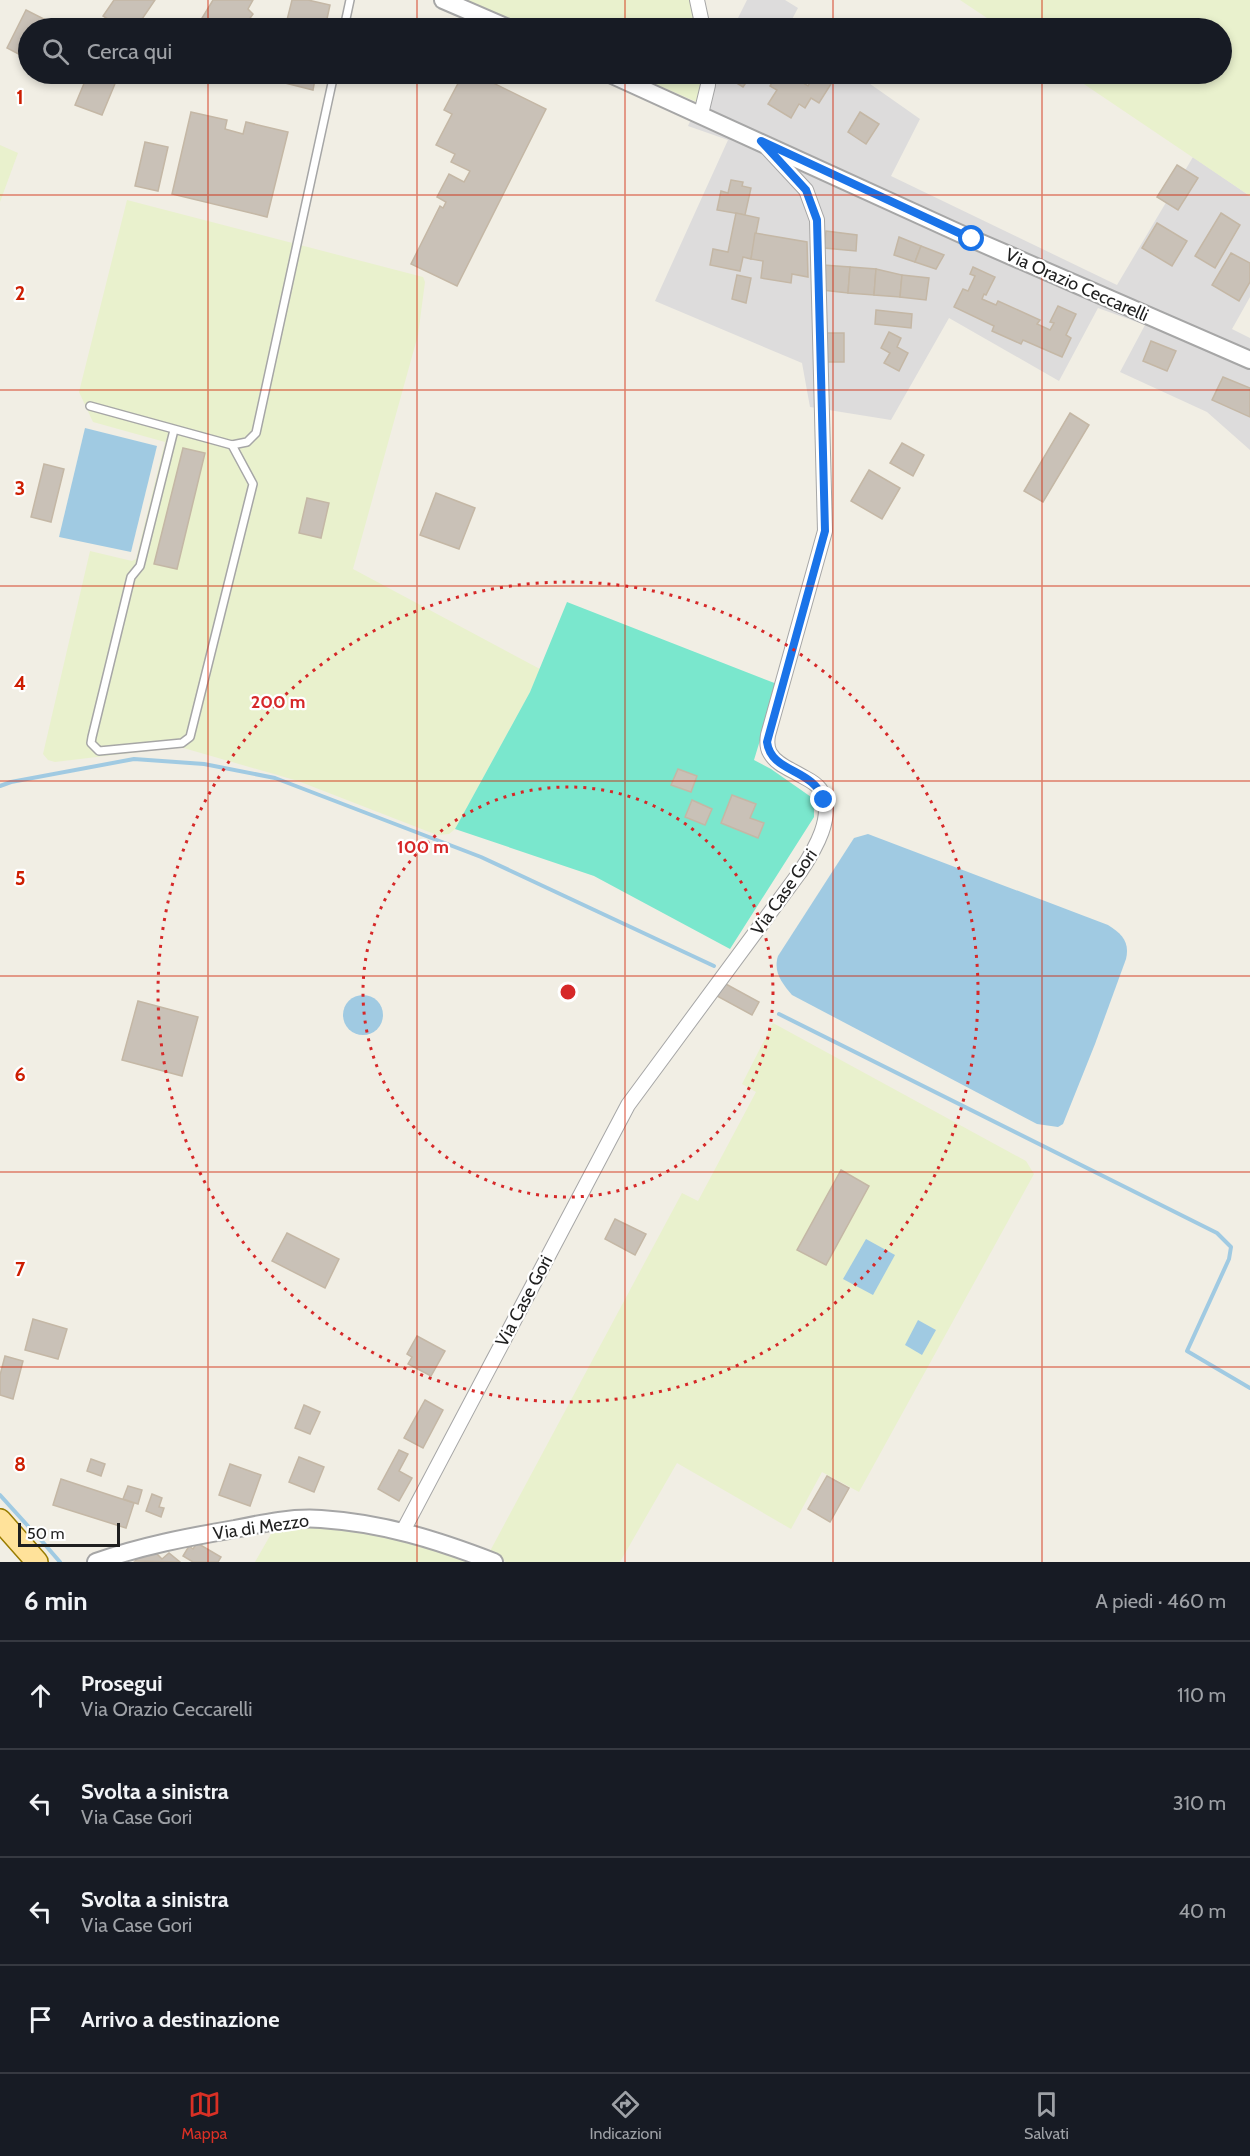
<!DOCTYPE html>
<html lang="it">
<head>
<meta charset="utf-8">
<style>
	:root { --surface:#171b24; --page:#20242c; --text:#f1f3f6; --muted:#9ea1a6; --line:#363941; --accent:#d93025 }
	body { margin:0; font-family:Cabin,sans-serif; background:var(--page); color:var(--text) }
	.scale { position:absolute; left:18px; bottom:15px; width:102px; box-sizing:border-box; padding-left:6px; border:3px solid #1f1f1f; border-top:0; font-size:16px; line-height:21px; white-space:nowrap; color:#1f1f1f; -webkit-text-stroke:4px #fff; paint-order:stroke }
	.stop { position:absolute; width:18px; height:18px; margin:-14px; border:4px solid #1a73e8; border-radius:50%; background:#fff }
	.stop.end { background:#1a73e8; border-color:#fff; box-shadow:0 2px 6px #0008 }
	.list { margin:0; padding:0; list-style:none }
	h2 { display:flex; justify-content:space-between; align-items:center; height:78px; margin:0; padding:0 24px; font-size:26px }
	h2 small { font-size:20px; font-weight:400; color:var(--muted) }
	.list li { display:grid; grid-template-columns:39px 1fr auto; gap:18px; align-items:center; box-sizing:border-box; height:108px; padding:0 24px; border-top:2px solid var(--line) }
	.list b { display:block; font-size:22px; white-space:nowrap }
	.list p { margin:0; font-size:20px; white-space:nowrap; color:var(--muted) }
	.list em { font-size:20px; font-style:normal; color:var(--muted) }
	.icon { flex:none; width:33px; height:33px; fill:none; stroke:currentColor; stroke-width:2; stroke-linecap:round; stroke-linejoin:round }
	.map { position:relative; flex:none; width:1250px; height:1562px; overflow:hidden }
	.search { position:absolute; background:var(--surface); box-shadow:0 3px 9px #0003; left:18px; right:18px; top:18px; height:66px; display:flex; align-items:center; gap:15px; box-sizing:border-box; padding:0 21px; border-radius:33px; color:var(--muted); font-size:22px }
	.sheet { height:510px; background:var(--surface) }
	nav { display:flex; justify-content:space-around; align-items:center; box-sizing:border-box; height:84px; border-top:2px solid var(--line); background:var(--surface); font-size:16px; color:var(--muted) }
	nav a { display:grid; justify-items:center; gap:3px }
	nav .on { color:var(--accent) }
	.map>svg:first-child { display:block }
</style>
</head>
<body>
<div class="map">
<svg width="1250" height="1562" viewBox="0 0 1250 1562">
	<rect width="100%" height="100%" fill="#f1eee4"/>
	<!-- residential -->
	<g fill="#dddcdc">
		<path d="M747,0h38l13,8 -9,17 4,3h-60z"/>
		<path d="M712,74h144l64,45 -29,57 226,109 76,-128 57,39v101l-18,32 18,9v112l-43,-38 -87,-40 25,-47 -47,-17 -39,73 -110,-63 -58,102 -81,-13 -8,-44 -147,-62 73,-161 -40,-14z"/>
	</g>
	<!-- farmland -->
	<g fill="#e9f1cd">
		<path d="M466,0h236l6,28h-178z"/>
		<path d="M960,0h290v196l-181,-122h153v-46h-220z"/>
		<path d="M632,74h80l-13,29z"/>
		<path d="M0,145l18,8 -18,49z"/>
		<path d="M127,200l296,77 2,5 -7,53 -65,234 187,100 -10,23 -75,137 -6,5 -12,1 -139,-54 -118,-34 -125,15 -7,-2 -5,-6 47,-203 42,10 4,-2 29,-117 -72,-20 -14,-30z"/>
		<path d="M773,1023l253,138 8,13 -175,318 -37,-20 -31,57 -114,-66 -57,99h-114l-17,-9 193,-360 16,8 58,-109 -14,-8z"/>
		<path d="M352,1526l131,36h-228l20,-35z"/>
	</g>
	<!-- pitch -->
	<path fill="#7ae7cd" d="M567,602l210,82 -23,76 17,9 43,30v18l-84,132 -136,-73 -139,-47 75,-137z"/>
	<!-- water -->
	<g fill="#a0cae2">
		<path d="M85,428l72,18 -26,106 -72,-15z"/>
		<path d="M868,834l240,91c14,9 22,17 18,34l-31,85 -32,80 -5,3 -21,-3 -245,-129c-10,-12 -19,-23 -14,-39l76,-118z"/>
		<circle cx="363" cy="1015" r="20"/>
		<path d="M866,1239l29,16 -22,40 -30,-16z"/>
		<path d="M918,1320l18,10 -14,25 -17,-10z"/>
	</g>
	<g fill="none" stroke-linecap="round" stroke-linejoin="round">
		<!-- stream -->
		<g stroke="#a0cae2" stroke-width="4">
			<path d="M0,786l11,-4 123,-23 70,5 71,14 206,79 233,109"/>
			<path d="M779,1014l438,219 14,14 -2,12 -42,92 63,37"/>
			<path d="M0,1495l28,31"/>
			<path d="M34,1532l26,30"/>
		</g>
	</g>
	<!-- building -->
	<g fill="#c9c1b7" stroke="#c4b7a5" stroke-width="1.5">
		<path d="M114,0h41l-19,28 -6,-5 -4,5h-4l-19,-12z"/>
		<path d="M213,0h40l-5,9 5,5 -10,14h-47z"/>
		<path d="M292,0h16l22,5 -5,23h-40z"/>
		<path d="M26,10l22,11 -3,7h-17v31l-21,-11z"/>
		<path d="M88,74h31l-17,41 -27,-10z"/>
		<path d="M275,74h41l-3,16 -40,-10z"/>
		<path d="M463,74h12l71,35 -89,177 -46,-22 29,-58 3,2 3,-6 -9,-5 12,-23 15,8 6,-11 -19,-9 4,-8 -19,-9 16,-31 -8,-4z"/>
		<path d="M722,74h30l-9,13z"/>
		<path d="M773,74h23l-2,3 14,9 7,-12 16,10 -12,19 -8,-5 -6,10 -6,-4 -8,14 -23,-14 9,-14 -7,-4 5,-8 -3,-2z"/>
		<path d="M191,112l36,8 -2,9 18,5 3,-12 42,10 -21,85 -95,-23z"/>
		<path d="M860,112l19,12 -13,20 -18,-12z"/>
		<path d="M145,142l23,5 -10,44 -23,-5z"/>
		<path d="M1177,165l21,13 -20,32 -21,-13z"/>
		<path d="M731,180l12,2 -1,4 9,2 -6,27 -28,-5 4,-19 7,2z"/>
		<path d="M736,213l23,5 -8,41 -8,-2 -3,14 -30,-6 3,-16 15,3z"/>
		<path d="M1221,213l19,12 -25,43 -20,-12z"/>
		<path d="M1157,223l30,18 -15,25 -30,-18z"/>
		<path d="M826,231l31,4 -1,16 -32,-3z"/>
		<path d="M755,233l52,9 1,35 -16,-3 -1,9 -30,-5 2,-17 -12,-2z"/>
		<path d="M899,237l22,9 -6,16 -21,-7z"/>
		<path d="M921,246l23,9 -8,14 -21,-7z"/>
		<path d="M1231,253l19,10v19l-11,19 -27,-16z"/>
		<path d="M823,265l27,2 -2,26 -26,-3z"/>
		<path d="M850,267l26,2 -2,26 -26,-2z"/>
		<path d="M973,267l22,10 -9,18 -2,-1 -2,5 14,6 2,-4 42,19 -3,4 13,6 4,-7 -4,-1 8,-16 18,8 -10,21 5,3 -9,19 -39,-17 -2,4 -29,-13 2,-5 -40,-19 9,-18 5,2 7,-15 -5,-2z"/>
		<path d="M876,269l26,6 -2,22 -26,-2z"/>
		<path d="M737,275l14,3 -5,25 -14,-4z"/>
		<path d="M902,275l27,3 -3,22 -26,-3z"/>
		<path d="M876,310l36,4 -1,14 -36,-4z"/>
		<path d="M889,332l12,6 -4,9 11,6 -9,18 -15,-8 6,-10 -9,-5z"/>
		<rect x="824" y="333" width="20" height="29"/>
		<path d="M1151,341l25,10 -9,20 -24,-10z"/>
		<path d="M1223,377l27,11v29l-38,-17z"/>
		<path d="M1070,413l19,12 -46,77 -19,-11z"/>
		<path d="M902,443l22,12 -11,21 -23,-13z"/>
		<path d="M183,448l22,5 -28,116 -23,-5z"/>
		<path d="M44,464l20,5 -13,53 -20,-5z"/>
		<path d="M869,470l31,18 -18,31 -31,-18z"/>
		<path d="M436,493l39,15 -16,41 -39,-14z"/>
		<path d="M307,498l22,5 -8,35 -22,-5z"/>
		<path d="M678,769l19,7 -6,16 -20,-7z"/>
		<path d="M732,795l24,9 -6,14 14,5 -6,15 -37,-15z"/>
		<path d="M692,800l20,9 -7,16 -20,-8z"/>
		<path d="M724,983l35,19 -7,13 -35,-19z"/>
		<path d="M138,1001l60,16 -16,59 -60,-16z"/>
		<path d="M841,1170l28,16 -43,79 -29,-15z"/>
		<path d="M615,1219l31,15 -11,21 -30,-16z"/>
		<path d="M287,1233l52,26 -14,29 -53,-27z"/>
		<path d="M33,1319l34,10 -9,30 -33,-9z"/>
		<path d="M417,1336l28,15 -14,25 -23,-12 4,-7 -5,-3z"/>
		<path d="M5,1356l18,5 -10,38 -13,-4v-20z"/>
		<path d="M425,1400l18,10 -20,38 -19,-10z"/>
		<path d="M304,1405l16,7 -10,22 -15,-6z"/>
		<path d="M399,1450l9,4 -9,17 13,7 -13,23 -21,-12z"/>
		<path d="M299,1457l25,10 -10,25 -25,-10z"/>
		<path d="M91,1459l14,5 -4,12 -14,-5z"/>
		<path d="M230,1464l31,11 -11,31 -31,-11z"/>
		<path d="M827,1476l22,12 -19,34 -22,-13z"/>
		<path d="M61,1479l73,24 -8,25 -73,-23z"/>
		<path d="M128,1486l14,4 -4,14 -15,-5z"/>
		<path d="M152,1494l10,4 -3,9 5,1 -3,9 -15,-6z"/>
		<path d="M197,1543l24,14 -3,5h-25l-10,-6 6,-10 4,3z"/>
		<path d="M153,1550l9,9 7,-6 11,9 -45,-1 8,-8z"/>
	</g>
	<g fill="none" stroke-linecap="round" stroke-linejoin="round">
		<!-- service casing -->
		<g stroke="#a6a6a6" stroke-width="10">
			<g id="service">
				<path d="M344,28l6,-28"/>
				<path d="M90,406l142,39 15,-3 9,-9 78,-359"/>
				<path d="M174,430l-34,136 -9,11 -39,160 -1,6 8,8 83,-8 8,-6 63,-253 -21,-39"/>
			</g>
		</g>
		<!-- minor casing -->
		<g stroke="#a6a6a6" stroke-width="16">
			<g id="minor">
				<path d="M697,0l6,28"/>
				<path d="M701,114l7,-29v-11"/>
				<path d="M403,1531l225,-426 172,-233c14,-21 37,-58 20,-83 -5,-7 -13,-10 -20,-14 -10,-6 -24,-11 -30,-22 -3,-5 -3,-12 -2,-18l57,-204 -8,-311 -11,-30 -40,-43"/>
			</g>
		</g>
		<!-- tertiary casing -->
		<g stroke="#a6a6a6" stroke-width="20">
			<g id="tertiary">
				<path d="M443,0l65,28"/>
				<path d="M610,74l362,165 278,121"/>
				<path d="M96,1562c45,-16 92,-25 139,-33 29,-6 57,-12 86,-10 62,4 116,21 173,43"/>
			</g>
		</g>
		<!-- primary casing -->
		<g stroke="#997c00" stroke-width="24">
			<path id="primary" d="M0,1520l37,42"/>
		</g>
		<!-- service -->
		<use href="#service" stroke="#fff" stroke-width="7"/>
		<!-- minor -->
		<use href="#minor" stroke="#fff" stroke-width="14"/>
		<!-- tertiary -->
		<use href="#tertiary" stroke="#fff" stroke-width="16"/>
		<!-- primary -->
		<use href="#primary" stroke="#ffe29a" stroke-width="21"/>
	</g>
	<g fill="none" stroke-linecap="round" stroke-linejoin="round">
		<!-- route -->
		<path stroke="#1a73e8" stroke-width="8" d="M824,800c-11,-32 -53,-27 -57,-58l58,-211 -8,-311 -11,-30 -45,-49 211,98"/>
	</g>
	<!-- grid -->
	<path fill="none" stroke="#cd1d00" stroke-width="1.5" stroke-opacity="0.55" d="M208,0v28M417,0v28M625,0v28M833,0v28M1042,0v28M208,74v1488M417,74v1488M625,74v1488M833,74v1488M1042,74v1488M0,195h1250M0,390h1250M0,586h1250M0,781h1250M0,976h1250M0,1172h1250M0,1367h1250"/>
	<!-- distance rings -->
	<g fill="none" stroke="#d62828" stroke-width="3" stroke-dasharray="3 6">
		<circle cx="568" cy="992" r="205"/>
		<circle cx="568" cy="992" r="410"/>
	</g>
	<g text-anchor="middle" stroke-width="4.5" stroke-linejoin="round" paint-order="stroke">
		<!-- street labels -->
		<g font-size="18" fill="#1f1f1f" stroke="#fff">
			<text transform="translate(1077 285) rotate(24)" y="6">Via Orazio Ceccarelli</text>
			<text transform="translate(784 892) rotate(-55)" y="6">Via Case Gori</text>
			<text transform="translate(524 1301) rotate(-62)" y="6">Via Case Gori</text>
			<text transform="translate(261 1527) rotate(-8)" y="6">Via di Mezzo</text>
		</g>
	</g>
	<g font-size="20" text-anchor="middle" font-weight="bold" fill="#cd1d00" stroke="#fff" stroke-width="4.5" stroke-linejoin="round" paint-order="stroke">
		<text x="20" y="104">1</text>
		<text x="20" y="300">2</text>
		<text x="20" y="495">3</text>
		<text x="20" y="690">4</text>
		<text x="20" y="885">5</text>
		<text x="20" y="1081">6</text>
		<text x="20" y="1276">7</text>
		<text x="20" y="1471">8</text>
	</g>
	<circle cx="568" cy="992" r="9" fill="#d62828" stroke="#fff" stroke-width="3"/>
	<g font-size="18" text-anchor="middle" font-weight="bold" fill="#d62828" stroke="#fff" stroke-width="4.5" stroke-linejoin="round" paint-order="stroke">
		<text x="278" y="708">200 m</text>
		<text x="423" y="853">100 m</text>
	</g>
</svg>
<div class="scale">50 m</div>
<div class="stop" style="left:972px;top:239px"></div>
<div class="stop end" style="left:824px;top:800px"></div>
<div class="search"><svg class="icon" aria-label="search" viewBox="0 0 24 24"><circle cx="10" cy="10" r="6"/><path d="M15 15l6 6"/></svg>Cerca qui</div>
</div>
<section class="sheet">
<h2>6 min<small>A piedi · 460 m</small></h2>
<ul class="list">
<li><svg class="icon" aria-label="ahead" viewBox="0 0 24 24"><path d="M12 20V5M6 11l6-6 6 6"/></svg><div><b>Prosegui</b><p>Via Orazio Ceccarelli</p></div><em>110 m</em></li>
<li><svg class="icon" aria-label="left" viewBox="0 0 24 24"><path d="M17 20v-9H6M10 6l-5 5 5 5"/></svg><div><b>Svolta a sinistra</b><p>Via Case Gori</p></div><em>310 m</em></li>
<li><svg class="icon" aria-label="left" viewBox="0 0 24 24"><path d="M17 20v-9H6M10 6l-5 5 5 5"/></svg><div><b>Svolta a sinistra</b><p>Via Case Gori</p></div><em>40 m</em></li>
<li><svg class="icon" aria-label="arrive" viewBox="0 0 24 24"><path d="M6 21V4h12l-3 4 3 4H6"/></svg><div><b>Arrivo a destinazione</b></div></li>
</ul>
</section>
<nav>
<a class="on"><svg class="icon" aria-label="map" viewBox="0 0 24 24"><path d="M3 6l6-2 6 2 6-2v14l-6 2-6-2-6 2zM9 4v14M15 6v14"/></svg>Mappa</a>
<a><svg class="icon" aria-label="directions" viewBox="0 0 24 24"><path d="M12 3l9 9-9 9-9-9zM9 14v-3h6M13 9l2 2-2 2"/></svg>Indicazioni</a>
<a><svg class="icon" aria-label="saved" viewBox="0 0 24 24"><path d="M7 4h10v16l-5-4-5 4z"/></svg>Salvati</a>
</nav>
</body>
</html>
